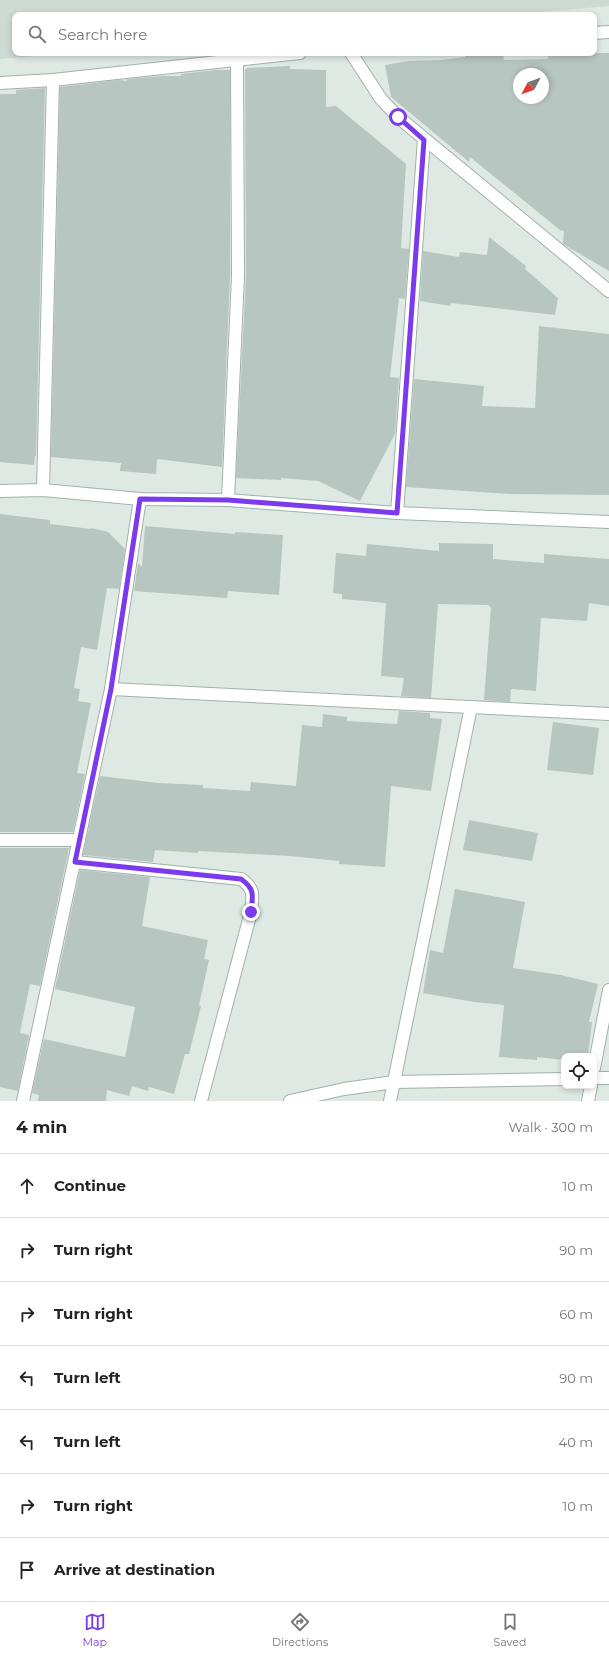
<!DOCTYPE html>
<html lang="en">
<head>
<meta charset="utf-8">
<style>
	:root { --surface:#fff; --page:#f2f2f2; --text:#222; --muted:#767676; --line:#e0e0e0; --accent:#7c3aed }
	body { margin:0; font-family:Montserrat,sans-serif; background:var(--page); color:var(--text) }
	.controls { position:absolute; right:12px; bottom:12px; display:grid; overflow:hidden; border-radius:8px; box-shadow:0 2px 6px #0003 }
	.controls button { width:36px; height:36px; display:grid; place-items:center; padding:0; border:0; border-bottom:1px solid var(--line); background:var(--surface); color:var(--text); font:20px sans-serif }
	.compass { position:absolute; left:513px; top:68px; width:36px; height:36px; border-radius:50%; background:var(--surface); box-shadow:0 2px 6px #0003; rotate:229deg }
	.stop { position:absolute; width:12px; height:12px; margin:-9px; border:3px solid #7c3aed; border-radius:50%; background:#fff }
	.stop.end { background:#7c3aed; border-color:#fff; box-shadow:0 1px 4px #0008 }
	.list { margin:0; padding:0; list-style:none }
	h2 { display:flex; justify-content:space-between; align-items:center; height:52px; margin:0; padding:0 16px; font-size:17px }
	h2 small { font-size:13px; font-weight:400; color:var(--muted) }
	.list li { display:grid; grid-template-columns:26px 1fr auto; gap:12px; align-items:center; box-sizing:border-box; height:64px; padding:0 16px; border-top:1px solid var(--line) }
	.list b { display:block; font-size:15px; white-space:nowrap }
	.list em { font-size:13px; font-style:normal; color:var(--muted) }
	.icon { flex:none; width:22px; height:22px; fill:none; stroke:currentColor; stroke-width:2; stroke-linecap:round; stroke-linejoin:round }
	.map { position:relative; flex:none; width:609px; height:1101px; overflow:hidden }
	.search { position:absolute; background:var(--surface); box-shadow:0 2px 6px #0003; left:12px; right:12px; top:12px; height:44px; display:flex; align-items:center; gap:10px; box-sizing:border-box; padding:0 14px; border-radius:8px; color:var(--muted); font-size:15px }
	.sheet { height:500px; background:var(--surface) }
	nav { display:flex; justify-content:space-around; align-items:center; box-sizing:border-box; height:56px; border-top:1px solid var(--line); background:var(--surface); font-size:11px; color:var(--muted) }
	nav a { display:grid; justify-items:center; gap:2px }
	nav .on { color:var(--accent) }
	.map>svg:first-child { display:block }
</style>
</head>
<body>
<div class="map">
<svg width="609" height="1101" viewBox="0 0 609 1101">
	<rect width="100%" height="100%" fill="#dee9e4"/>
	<!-- built -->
	<path fill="#cdd9d3" d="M0,0h609v6l-104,9h-490v38h57l-72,6z"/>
	<!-- building -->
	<g fill="#b7c6c0" fill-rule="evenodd">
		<path d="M498,53h5l1,7 44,-1v-6h61v218l-46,-27 1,-13 -4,-1 -90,-73 -1,5 -78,-65 -6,-32 24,-4 32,-1 24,-3v-2zM519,74h24v24h-24z"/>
		<path d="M290,66v3l36,1v37l10,-1 70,58 -5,84 8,1 -4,50 -6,-1 -9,79 9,1 -4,56 -35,67 -42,-20 -37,-3v2l-45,-2 10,-203 -1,-206h2v-1z"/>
		<path d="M215,70h15v205l-8,192 -65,-8 -1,15 -36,-3 1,-8 -70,-6 9,-370 58,-7 9,1v-2l36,-3h18v-2z"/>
		<path d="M45,88l-9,368h-1l-1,9 -34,-3v-368h16v-4z"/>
		<path d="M489,237l37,29 -1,3 33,29 -3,17 -104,-12 -1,3 -30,-5 3,-50 36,6 1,-5 27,3z"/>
		<path d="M539,326l70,8v161l-98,-1 -105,-7 8,-108 70,7 -2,20 53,2z"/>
		<path d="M0,514l50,6v4l41,5v-1l17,4 17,17 -6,40 -12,-1 -10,62 -16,-3 -7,41 6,1 -2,12 13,2 -14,70 8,1 -12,58h-73z"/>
		<path d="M145,526l90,8v-2l48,3 -4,60 -51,-4 -1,7 -93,-7 4,-28 4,4z"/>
		<path d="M439,543l54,1v15l51,4v-9l65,5v47l-20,-3 -2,18 -46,-3 -5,73 -25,-2 -1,13 -26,-2 7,-93h-2v-2l-51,-1 -7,94 -30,-2 3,-18 -23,-2 5,-73 -44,-4v-5l-9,-1 3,-40 30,3 1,-12 72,7z"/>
		<path d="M399,711l31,2v5l12,1 -11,72 -40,-5 -6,81 -46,-3v-3l-49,-5 -92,-5v2l-43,-3 -2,12 -70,-7 17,-79 58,7 45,2v3l47,3 1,-9 45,4 6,-61 20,2 1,-13 24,3v4l50,3z"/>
		<path d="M553,722l46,6 -6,47 -46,-5z"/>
		<path d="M469,820l69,13 -6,28 -69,-11z"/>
		<path d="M0,848h69l-29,138 -10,-2 -10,49 9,2 -11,56 -18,-4z"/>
		<path d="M80,870l70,7 -8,49 66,14 -4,19 5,1 -10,45 2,1 -12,48h-4l-11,40 -25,-7 -1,4 -16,-5 -3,10 -22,-6 -1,11h-68l1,-6 -7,-2 12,-54 81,18 10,-50 -80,-18z"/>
		<path d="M455,889l70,13 -12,66 48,7 37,9 -9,38h3l-4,34h-24v4l-27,-3v3l-38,-3 5,-52 -30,-3 -51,-9 7,-43 13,3z"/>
	</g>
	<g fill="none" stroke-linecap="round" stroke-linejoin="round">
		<!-- street casing -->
		<g stroke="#a2b0ab" stroke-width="14">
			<g id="street">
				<path d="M594,33l15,-1"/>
				<path d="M351,53l30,46 17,18 211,174"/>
				<path d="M0,83l53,-3 247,-27"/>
				<path d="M43,490l10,-410"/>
				<path d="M228,500l10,-225 -1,-214"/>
				<path d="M397,513l27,-374"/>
				<path d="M111,689l498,25"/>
				<path d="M0,840h79"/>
				<path d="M75,862l166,17c14,10 12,16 10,33l-50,189"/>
				<path d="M594,1068l15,-78"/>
				<path d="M594,1078h15"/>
				<path d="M23,1101l88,-412 29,-190"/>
				<path d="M290,1101l54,-12 50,-7 170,-3"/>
				<path d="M390,1101l81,-394"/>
				<path d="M588,1101l3,-15"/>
			</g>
		</g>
		<!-- secondary casing -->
		<g stroke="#9eb4ac" stroke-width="14">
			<path id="secondary" d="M0,491l43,-1 97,9 88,1 169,13 212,9"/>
		</g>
		<!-- street -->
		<use href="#street" stroke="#fff" stroke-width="12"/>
		<!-- secondary -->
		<use href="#secondary" stroke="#fff" stroke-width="12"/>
	</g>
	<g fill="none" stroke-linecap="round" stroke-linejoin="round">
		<!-- route -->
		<path stroke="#7c3aed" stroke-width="5" d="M251,912c2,-17 4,-23 -10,-33l-166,-17 36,-173 29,-190 88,1 169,13 27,-373 -26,-23"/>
	</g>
</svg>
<div class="controls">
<button><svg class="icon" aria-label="locate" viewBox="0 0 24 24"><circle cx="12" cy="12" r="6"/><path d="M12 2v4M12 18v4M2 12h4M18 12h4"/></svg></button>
</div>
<svg class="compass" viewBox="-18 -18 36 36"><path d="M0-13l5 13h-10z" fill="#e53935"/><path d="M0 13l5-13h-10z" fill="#767676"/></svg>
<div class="stop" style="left:398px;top:117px"></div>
<div class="stop end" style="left:251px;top:912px"></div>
<div class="search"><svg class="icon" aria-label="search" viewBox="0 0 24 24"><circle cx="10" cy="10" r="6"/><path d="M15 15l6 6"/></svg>Search here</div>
</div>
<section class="sheet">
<h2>4 min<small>Walk · 300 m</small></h2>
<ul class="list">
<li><svg class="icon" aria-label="ahead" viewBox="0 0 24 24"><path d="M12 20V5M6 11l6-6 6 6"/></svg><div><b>Continue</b></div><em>10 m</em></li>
<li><svg class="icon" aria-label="right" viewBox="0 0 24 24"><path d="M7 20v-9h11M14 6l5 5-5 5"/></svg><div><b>Turn right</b></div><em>90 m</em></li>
<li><svg class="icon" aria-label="right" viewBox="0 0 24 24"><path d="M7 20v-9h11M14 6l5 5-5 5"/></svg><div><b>Turn right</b></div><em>60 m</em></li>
<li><svg class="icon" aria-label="left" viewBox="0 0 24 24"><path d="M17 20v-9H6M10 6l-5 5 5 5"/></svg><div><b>Turn left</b></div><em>90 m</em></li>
<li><svg class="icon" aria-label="left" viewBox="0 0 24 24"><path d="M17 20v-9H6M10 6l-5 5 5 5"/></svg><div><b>Turn left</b></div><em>40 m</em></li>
<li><svg class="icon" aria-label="right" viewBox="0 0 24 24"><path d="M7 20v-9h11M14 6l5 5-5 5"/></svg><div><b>Turn right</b></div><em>10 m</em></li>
<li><svg class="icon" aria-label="arrive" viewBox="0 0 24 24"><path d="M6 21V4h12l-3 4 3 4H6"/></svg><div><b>Arrive at destination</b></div></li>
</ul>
</section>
<nav>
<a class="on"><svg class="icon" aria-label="map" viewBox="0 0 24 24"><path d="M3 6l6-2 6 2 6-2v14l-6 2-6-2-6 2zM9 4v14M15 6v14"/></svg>Map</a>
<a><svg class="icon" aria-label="directions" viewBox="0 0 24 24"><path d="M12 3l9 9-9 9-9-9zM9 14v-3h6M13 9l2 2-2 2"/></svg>Directions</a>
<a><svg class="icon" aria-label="saved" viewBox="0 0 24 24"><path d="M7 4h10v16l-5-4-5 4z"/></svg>Saved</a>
</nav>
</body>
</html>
